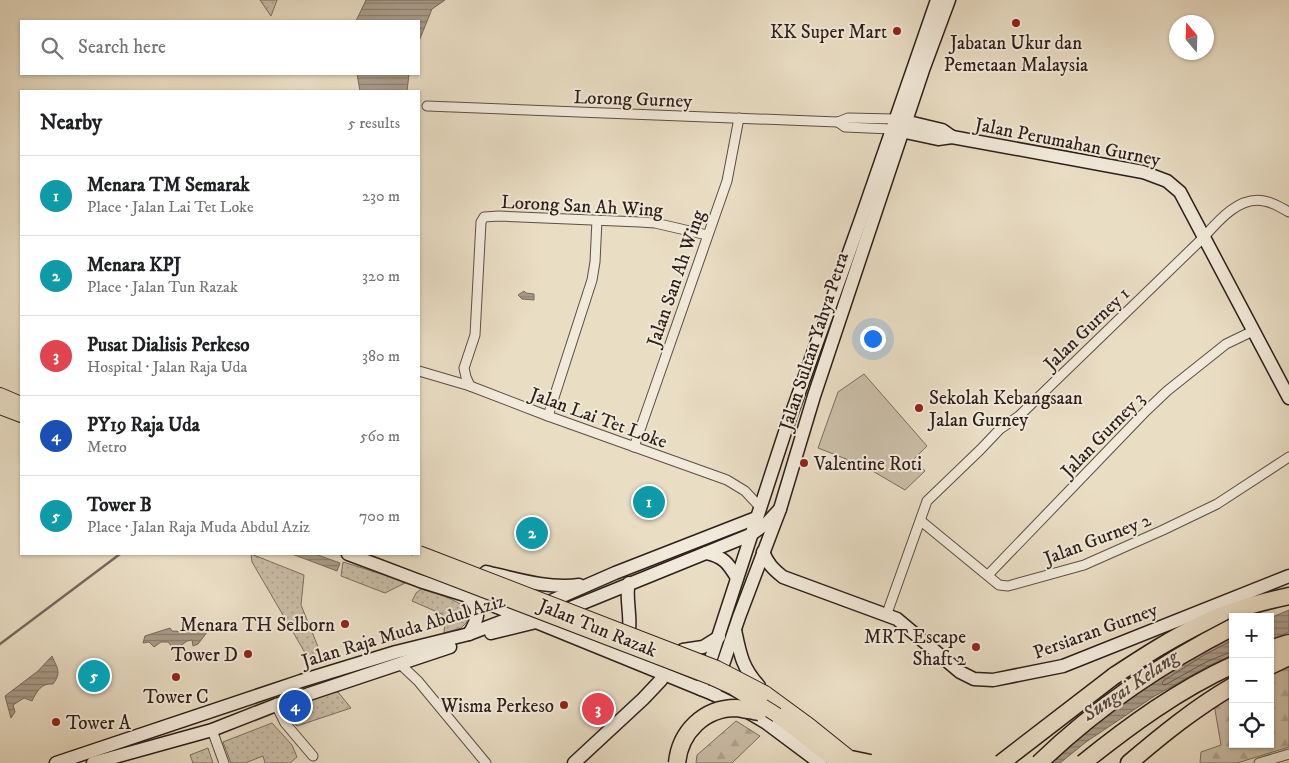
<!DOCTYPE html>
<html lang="en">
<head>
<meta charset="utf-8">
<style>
	:root { --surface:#fff; --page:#f6f6f6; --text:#202124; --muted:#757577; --line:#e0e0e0; --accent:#8f2418 }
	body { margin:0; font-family:"IM FELL DW Pica",serif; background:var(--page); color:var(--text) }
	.controls { position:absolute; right:15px; bottom:15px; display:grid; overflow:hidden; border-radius:0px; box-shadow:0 1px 4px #0004 }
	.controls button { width:45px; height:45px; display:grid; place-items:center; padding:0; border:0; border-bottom:1px solid var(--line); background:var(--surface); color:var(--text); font:25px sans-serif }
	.compass { position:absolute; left:1169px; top:15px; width:45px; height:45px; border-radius:50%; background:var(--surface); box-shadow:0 1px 4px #0004; rotate:341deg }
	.you { position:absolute; left:872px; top:338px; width:18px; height:18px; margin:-12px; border:4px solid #fff; border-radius:50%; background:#1a73e8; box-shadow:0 0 0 8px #1a73e833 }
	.badge { display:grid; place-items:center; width:32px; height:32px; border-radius:50%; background:var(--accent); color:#fff; font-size:16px; font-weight:700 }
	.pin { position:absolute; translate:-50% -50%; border:2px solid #fff; box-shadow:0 1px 5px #0006 }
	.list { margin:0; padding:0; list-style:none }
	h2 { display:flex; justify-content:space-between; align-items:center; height:65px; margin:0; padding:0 20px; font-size:21px }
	h2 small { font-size:16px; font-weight:400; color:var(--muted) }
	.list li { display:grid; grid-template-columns:32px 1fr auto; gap:15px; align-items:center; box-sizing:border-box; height:80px; padding:0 20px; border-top:1px solid var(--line) }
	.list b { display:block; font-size:19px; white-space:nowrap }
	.list p { margin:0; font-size:16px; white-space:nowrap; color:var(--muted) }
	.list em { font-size:16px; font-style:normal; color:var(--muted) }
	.icon { flex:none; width:28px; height:28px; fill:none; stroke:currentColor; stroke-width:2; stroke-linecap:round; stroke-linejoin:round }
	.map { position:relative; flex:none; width:1289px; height:763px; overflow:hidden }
	.search { position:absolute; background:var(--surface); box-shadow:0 1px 4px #0004; left:20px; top:20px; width:400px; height:55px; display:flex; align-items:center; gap:12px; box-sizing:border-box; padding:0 18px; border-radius:0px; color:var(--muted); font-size:19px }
	.panel { position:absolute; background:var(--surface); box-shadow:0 1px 4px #0004; left:20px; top:90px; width:400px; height:465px; border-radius:0px }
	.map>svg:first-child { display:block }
</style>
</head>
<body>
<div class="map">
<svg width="1289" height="763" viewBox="0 0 1289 763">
	<defs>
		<pattern id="green-dots" width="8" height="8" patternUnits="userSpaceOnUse" patternTransform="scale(1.25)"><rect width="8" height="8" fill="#c9bda7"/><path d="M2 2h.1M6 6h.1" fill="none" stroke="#ada28f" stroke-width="1.8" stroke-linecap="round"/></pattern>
		<pattern id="forest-firs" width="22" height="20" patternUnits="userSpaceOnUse" patternTransform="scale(1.25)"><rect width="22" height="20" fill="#c9bda7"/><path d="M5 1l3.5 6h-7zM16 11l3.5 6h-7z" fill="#ada28f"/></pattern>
		<pattern id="water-rules" width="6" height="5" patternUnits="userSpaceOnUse" patternTransform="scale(1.25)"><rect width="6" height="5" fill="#a99c8a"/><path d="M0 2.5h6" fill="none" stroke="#8a7f70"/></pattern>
	</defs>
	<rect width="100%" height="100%" fill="#e9ddc4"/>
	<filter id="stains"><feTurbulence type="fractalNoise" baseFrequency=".004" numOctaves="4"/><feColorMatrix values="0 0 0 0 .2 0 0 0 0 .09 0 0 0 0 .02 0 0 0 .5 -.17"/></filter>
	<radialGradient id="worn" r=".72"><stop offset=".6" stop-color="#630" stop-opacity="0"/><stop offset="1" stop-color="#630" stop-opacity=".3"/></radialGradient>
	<!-- green -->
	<g fill="url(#green-dots)" stroke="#7b6e60">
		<path d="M260,0h17l-6,16z"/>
		<path d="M251,554l53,21 -3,30 22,54 -12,4 -59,-101z"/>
		<path d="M343,562l64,20 -22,11 -44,-17z"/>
		<path d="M421,589c16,5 33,9 46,20v13l-6,6 -17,5 1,-13 -3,-6 -30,-13 4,-8z"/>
		<path d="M330,692h8l13,16 -54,18 -6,-7 -3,-8 3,-6z"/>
		<path d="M272,723l20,22 5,12 -7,6h-25l-2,-7 -18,7h-14l-8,-21z"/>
		<path d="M208,748l5,15h-20l-3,-8z"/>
	</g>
	<!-- forest -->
	<g fill="url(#forest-firs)" stroke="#7b6e60">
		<path d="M1289,661v86l-52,16h-37l1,-11 20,-7 -7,-41 19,-11v51h37v-73z"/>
		<path d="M736,721l24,15 -28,27h-36l1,-8z"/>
	</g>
	<!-- pitch -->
	<path fill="#c9bda7" stroke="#7b6e60" d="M864,374l63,72 -13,13 11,12 -20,19 -41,-24 -46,-18 20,-56z"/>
	<!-- water -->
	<g fill="url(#water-rules)" stroke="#776a5d">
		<path d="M366,0h79l-13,9 -13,32v-20h-63z"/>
		<path d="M357,74h52l-2,17h-47z"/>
		<path d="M524,291l2,2 8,1v6l-12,-1 -4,-4z"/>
		<path d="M292,554h23l25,9 -3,8z"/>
		<path d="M1289,610v22l-19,8v-22z"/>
		<path d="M194,627l14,4 -10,13 -5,2 -1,-6 -5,1 -12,9 -7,-8h-7l-7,5 -5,-5 -6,1 2,-7 25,-8 2,3 18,1v-3z"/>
		<path d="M1233,635v20l-25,11 -55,31 -67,45 -26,21h-17l81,-65z"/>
		<path d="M52,656c5,12 10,16 1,28 -12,-1 -16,7 -21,17l-8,-3 -11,7 2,7 -4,6 -6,-22 33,-25z"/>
	</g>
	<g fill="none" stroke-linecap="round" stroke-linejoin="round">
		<!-- shore -->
		<path stroke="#6b5e52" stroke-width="1" d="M1233,640l-29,15 -41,26 -1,3 3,1 41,-23 27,-11"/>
		<!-- stream -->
		<path stroke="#776a5d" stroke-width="2.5" d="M0,644l120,-90"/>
		<!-- street casing -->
		<g stroke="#5c4e44" stroke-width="11">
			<g id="street">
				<path d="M427,106l385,15 26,1 10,-4 47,1"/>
				<path d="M838,122l7,5 46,2"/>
				<path d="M419,371l51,15 78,30 179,64 18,11 15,16"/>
				<path d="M470,386l-4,-9 -2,-9 11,-33 6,-113 3,-5 15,-1 141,6 15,1 52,12"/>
				<path d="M548,416l44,-136 3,-18 2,-42"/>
				<path d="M634,447l93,-266 12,-63"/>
				<path d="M921,521l78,64 9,1 76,-21 79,-35 54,-26 72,-47"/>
				<path d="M988,575l158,-164 21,-20 59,-47 27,-13"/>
				<path d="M886,616l41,-115 54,-52 19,-20 19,-13 184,-178c15,-17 36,-42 61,-37 9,1 17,7 25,11"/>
				<path d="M400,664l18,17 68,82"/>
				<path d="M276,705l9,18 28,33"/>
				<path d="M212,730l12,33"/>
				<path d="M1259,763l30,-9"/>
			</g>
		</g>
		<!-- secondary casing -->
		<g stroke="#2d1f1a" stroke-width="15">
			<g id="secondary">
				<path d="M900,120l42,10 10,7"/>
				<path d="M896,130l42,9 14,-2 191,35 24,9 13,11 109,206"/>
				<path d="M763,552c5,12 10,17 20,25l114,42 63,53 14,7 19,1 70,-14 226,-90"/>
				<path d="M706,553c18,4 22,10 31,25"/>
				<path d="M348,554l72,27 48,15 68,26 177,72 30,15 22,13 55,41"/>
				<path d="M486,572c30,7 62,17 93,13"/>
				<path d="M629,583c-4,10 2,33 0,46"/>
				<path d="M468,597c14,14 10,22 1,37"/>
				<path d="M735,630c5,24 7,37 24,56"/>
				<path d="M491,633l45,-11 214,-87 17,-12 13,-14"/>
				<path d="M683,650l20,-3 16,-10"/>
				<path d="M701,689l85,-260 75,-210 76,-219"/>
				<path d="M713,694l26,-77 41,-108 34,-113 109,-326 26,-70"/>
				<path d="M56,763l245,-82 95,-29 73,-18 50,-19 96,-42 141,-55"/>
				<path d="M93,763l119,-33 64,-25 174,-58"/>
				<path d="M574,763l69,-64 18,-19 3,-6"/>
			</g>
		</g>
		<!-- primary casing -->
		<g stroke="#2d1f1a" stroke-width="16">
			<g id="primary">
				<path d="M0,395l21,9"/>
				<path d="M0,407l21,8"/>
				<path d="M765,693l45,33 46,37"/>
				<path d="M777,715l61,48"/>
			</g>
		</g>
		<!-- highway casing -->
		<g stroke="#2d1f1a" stroke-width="19">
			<g id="highway">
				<path d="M1270,649l19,-6"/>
				<path d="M1270,666l19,-9"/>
				<path d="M1114,676c29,-19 58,-38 90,-53 26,-13 57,-21 85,-27"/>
				<path d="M1129,763c33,-28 66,-55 104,-77"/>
			</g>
		</g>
		<!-- street -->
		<use href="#street" stroke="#f1e9d9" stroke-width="9"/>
		<!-- secondary -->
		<use href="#secondary" stroke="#f1e9d9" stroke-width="12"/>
		<!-- primary -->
		<use href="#primary" stroke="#e9ddc4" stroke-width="14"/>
		<!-- highway -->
		<use href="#highway" stroke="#e9ddc4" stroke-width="16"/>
		<!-- primary-bridge casing -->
		<g stroke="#2d1f1a" stroke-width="16" stroke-linecap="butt">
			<g id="primary-bridge">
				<path d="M419,553l298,115 48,25"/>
				<path d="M389,554l321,123 24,11 43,27"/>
			</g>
		</g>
		<!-- highway-bridge casing -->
		<g stroke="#2d1f1a" stroke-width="19" stroke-linecap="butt">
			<g id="highway-bridge">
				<path d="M851,759l19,4"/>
				<path d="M677,763c3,-31 27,-55 59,-55 8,1 16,3 23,4"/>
				<path d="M1001,763l113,-87"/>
				<path d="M1039,763c57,-55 123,-100 194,-136"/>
				<path d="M1083,763c46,-37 95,-73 150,-98"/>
			</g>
		</g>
		<!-- primary-bridge -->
		<use href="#primary-bridge" stroke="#e9ddc4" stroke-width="14"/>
		<!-- highway-bridge -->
		<use href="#highway-bridge" stroke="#e9ddc4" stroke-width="16"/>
	</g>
	<!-- markers -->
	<g fill="#8f2418" stroke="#f1e9d9" stroke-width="2">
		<circle cx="1016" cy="23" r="5"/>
		<circle cx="897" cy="31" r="5"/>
		<circle cx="919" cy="408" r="5"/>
		<circle cx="804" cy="463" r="5"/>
		<circle cx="345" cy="624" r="5"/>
		<circle cx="976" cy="647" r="5"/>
		<circle cx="248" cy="654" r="5"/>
		<circle cx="176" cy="677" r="5"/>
		<circle cx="564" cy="705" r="5"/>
		<circle cx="56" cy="722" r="5"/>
	</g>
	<g text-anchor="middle" stroke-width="4" stroke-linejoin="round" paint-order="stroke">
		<!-- poi labels -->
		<g font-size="19" fill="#2d1f1a" stroke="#f1e9d9" text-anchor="end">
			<text x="887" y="38">KK Super Mart</text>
			<text x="1016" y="49" text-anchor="middle">Jabatan Ukur dan<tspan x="1016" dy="22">Pemetaan Malaysia</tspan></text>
			<text x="929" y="404" text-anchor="start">Sekolah Kebangsaan<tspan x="929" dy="22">Jalan Gurney</tspan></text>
			<text x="814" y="470" text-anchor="start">Valentine Roti</text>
			<text x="335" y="631">Menara TH Selborn</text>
			<text x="966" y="643">MRT Escape<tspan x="966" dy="22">Shaft 2</tspan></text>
			<text x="238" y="661">Tower D</text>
			<text x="176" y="703" text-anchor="middle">Tower C</text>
			<text x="554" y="712">Wisma Perkeso</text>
			<text x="66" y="729" text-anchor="start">Tower A</text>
		</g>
		<!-- street labels -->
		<g font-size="19" fill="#2d1f1a" stroke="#f1e9d9">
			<text transform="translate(633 98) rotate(2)" y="7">Lorong Gurney</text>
			<text transform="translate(1068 141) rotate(11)" y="7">Jalan Perumahan Gurney</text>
			<text transform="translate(582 205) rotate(3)" y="7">Lorong San Ah Wing</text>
			<text transform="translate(675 278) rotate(-71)" y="7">Jalan San Ah Wing</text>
			<text transform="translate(1086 328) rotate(-44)" y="7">Jalan Gurney 1</text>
			<text transform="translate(813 341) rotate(-72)" y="7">Jalan Sultan Yahya Petra</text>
			<text transform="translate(599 417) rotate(20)" y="7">Jalan Lai Tet Loke</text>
			<text transform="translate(1102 434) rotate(-46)" y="7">Jalan Gurney 3</text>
			<text transform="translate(1097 538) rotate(-21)" y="7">Jalan Gurney 2</text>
			<text transform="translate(598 627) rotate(22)" y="7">Jalan Tun Razak</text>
			<text transform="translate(403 630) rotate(-17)" y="7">Jalan Raja Muda Abdul Aziz</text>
			<text transform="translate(1095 630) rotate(-20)" y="7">Persiaran Gurney</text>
		</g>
		<!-- water labels -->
		<g font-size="20" font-style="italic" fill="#584b41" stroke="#f1e9d9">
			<text transform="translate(1130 685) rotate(-34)" y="7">Sungai Kelang</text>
		</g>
	</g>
	<rect width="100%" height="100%" filter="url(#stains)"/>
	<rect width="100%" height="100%" fill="url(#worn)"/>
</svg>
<div class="controls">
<button>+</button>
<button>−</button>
<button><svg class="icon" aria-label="locate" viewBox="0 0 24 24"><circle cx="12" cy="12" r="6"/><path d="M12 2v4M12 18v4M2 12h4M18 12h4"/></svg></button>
</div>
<svg class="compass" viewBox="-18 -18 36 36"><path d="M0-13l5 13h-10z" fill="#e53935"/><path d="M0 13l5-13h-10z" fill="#757577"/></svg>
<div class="you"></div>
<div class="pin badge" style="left:649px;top:502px;background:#0f9aa8">1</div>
<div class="pin badge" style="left:532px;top:533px;background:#0f9aa8">2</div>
<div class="pin badge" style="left:598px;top:709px;background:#e0444e">3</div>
<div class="pin badge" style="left:295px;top:706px;background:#1a4fb4">4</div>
<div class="pin badge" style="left:94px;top:676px;background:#0f9aa8">5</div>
<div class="search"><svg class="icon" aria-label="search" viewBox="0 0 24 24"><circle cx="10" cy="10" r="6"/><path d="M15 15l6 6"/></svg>Search here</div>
<section class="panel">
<h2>Nearby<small>5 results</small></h2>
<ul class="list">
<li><span class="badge" style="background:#0f9aa8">1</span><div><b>Menara TM Semarak</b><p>Place · Jalan Lai Tet Loke</p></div><em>230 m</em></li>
<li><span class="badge" style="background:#0f9aa8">2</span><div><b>Menara KPJ</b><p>Place · Jalan Tun Razak</p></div><em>320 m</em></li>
<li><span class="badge" style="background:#e0444e">3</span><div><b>Pusat Dialisis Perkeso</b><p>Hospital · Jalan Raja Uda</p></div><em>380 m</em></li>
<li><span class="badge" style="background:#1a4fb4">4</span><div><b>PY19 Raja Uda</b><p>Metro</p></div><em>560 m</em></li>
<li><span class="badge" style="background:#0f9aa8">5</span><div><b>Tower B</b><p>Place · Jalan Raja Muda Abdul Aziz</p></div><em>700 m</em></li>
</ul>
</section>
</div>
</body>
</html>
